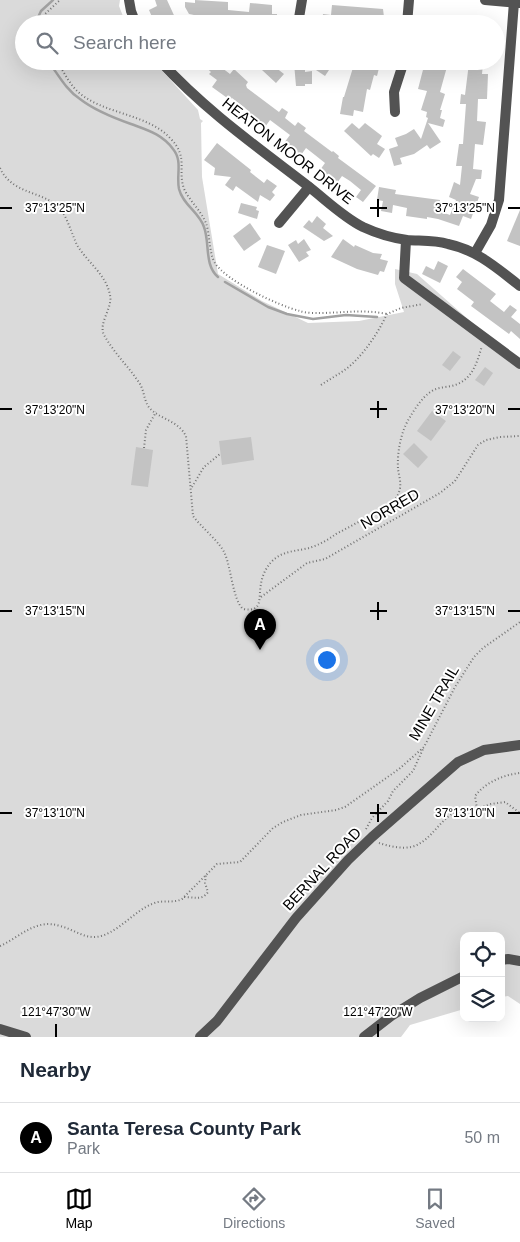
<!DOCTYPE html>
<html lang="en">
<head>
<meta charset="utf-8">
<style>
	:root { --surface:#fff; --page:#f2f2f3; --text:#1f2937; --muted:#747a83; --line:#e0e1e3; --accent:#000 }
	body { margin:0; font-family:Helvetica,sans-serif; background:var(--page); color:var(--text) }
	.controls { position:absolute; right:15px; bottom:15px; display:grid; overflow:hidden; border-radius:10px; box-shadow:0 5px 20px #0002 }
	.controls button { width:45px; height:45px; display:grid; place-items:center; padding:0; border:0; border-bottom:1px solid var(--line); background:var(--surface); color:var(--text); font:25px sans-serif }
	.you { position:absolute; left:326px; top:659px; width:18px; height:18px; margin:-12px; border:4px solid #fff; border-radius:50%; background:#1a73e8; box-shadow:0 0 0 8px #1a73e833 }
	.badge { display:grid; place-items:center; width:32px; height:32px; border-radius:50%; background:var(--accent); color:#fff; font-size:16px; font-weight:700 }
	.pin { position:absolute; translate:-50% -41px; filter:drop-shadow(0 1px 2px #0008) }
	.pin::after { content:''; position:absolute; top:26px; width:18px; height:15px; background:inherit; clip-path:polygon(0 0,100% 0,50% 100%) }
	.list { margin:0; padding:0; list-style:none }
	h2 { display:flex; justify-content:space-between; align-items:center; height:65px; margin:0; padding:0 20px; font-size:21px }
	h2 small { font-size:16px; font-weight:400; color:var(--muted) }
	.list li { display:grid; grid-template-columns:32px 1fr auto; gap:15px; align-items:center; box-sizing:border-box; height:70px; padding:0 20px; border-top:1px solid var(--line) }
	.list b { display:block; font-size:19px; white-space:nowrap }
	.list p { margin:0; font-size:16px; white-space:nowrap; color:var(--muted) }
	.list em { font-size:16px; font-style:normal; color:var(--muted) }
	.icon { flex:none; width:28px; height:28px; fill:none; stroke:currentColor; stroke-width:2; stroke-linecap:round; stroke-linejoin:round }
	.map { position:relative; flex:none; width:520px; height:1037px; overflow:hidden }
	.search { position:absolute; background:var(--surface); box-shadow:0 5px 20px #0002; left:15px; right:15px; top:15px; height:55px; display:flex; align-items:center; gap:12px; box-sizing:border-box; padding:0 18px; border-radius:28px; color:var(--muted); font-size:19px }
	.sheet { height:135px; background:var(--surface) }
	nav { display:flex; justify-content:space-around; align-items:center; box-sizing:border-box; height:70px; border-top:1px solid var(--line); background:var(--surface); font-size:14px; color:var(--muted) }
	nav a { display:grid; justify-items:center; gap:2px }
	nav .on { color:var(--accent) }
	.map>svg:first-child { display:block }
</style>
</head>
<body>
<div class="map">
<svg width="520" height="1037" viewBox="0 0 520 1037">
	<rect width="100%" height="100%" fill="#fff"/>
	<!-- green -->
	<path fill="#dadada" d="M0,0h120l-1,6 7,18h-102v37h129l45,49 2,9 3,2 -2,2 1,54 16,97 44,27 46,22 51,-2 45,-9 -9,-28v-15l22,5 103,91v639l-12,-8 -7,1v-61h-37v73l-54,16 -9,12h-401z"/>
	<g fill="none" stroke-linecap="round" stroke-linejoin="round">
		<!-- stream -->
		<g stroke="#a1a1a1" stroke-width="2.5">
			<path d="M35,24l6,-13 12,-11"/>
			<path d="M48,61c10,13 18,29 32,38 14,11 34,19 51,25 16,6 31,10 42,25 10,12 3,26 6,40 4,16 20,23 25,38 6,16 0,38 14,50"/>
			<path d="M225,282l43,25 19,7 26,5 33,-4 31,2"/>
		</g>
	</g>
	<!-- building -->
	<g fill="#c3c3c3">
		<path d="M155,0h12l11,24h-23l-6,-14 8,-4z"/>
		<path d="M195,0l33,2v8l21,2 1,-9 22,2v9h5v10l-77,-1 -6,-8 -5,-1 -4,-7v-5l10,1z"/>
		<path d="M332,5l51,4 1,8h3l-1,7h-27v-6l-16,-1v5l-9,-1v3l-12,-1 1,-9 8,1z"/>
		<path d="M438,15l17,2 -1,7h-17z"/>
		<path d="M185,61h28l17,13 4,-5 14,13 -2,3 1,3 32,24 3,-4 6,4 -3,6 10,8 3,-4 8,6 -2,3 28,21 1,-1 6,5 -1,2 38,28 -13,16 -7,-5 5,-7 -11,-9 -8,-5 -5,7 -17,-13 5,-7 -10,-8 -9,-7 -5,7 -17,-12 6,-8 -20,-15 -5,7 -17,-12 2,-3 -18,-14 -2,2 -18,-13 5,-7 -8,-6 2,-2 -11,-10 -7,7z"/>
		<path d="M270,61h10l-5,6 9,7 -8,9 -14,-13z"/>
		<path d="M321,61h14l-10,15 -9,-6z"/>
		<path d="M355,61h17l-1,4 8,3 -2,8 -3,-1 -4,15 -3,-1 -4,23 -9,-2 -1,6 -13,-2 3,-17h1z"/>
		<path d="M435,61l13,2 -8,29 5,2 -5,16h2l-2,8 5,2 -2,7 -15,-4 13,19 -11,7 -3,-4 -13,9 -14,4 2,6 -8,2 -5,-17 9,-3 -3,-8 11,-4 8,-5 7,10 7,-21 -2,-1 1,-5 -6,-2 6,-19 -9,-2 6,-23 9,3z"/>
		<path d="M294,63h11v9l7,-1v13h-7v2h-9z"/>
		<path d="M469,63l14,1 -1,10h6l-1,25h-9l-1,22 9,1 -3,23 -8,-1 -2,25 9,1 -1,9h-5l-6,15 9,3 -8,22 -8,-3 -4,10 -21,-7 -11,-2v2l-21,-3 1,-8 -14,-3 -1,8 -11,-2 2,-10 -6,-1 2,-13 17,3 -1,4 45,6 -1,11 11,4 6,-15 -7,-3 5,-15 6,3 2,-19h-6l3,-22h4l3,-40h-6l1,-10 4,1z"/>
		<path d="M352,123l7,6 6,-6 17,13 -5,8 8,5 -6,9 -6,-4 -2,2 -27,-25z"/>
		<path d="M217,143l34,27 -1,2 14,11 3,-4 10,7 -5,6 3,3 -5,6 -10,-6 -2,7 -22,-16 -3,5 -8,-6 6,-8 -17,-2 1,-7 -11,-8z"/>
		<path d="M241,203l16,4 -1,3 3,1 -2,8 -19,-6z"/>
		<path d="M520,210v36l-13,-5z"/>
		<path d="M317,216l9,8 -3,4 10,8 -9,5 -21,-14 6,-7 3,3z"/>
		<path d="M250,223l11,16 -17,12 -11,-15z"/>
		<path d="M304,239l7,11 -5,2 3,4 -10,6 -11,-17 8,-5 2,4z"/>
		<path d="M343,239l11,8 1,-2 18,8 9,1 -2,5 8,2 -4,11 -4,-1 -2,4 -21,-6 -26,-12z"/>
		<path d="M267,245l18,6 -9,23 -18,-7z"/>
		<path d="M438,261l10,5 -8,17 -18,-9 4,-8 8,4z"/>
		<path d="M463,269l33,25 -6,7 14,11 6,-7 7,5 -6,7 9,7v15l-9,-8 -2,3 -38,-28 3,-4 -17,-13 5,-7 -6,-5z"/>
		<path d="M453,351l8,6 -11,14 -8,-6z"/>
		<path d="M485,367l8,6 -9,13 -9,-6z"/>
		<path d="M432,411l14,10 -15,20 -14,-10z"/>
		<path d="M251,437l3,23 -32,5 -3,-24z"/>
		<path d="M414,443l14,14 -10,11 -15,-14z"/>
		<path d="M136,447l17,3 -5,37 -17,-2z"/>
	</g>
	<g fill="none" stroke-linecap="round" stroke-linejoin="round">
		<!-- path -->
		<g stroke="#757575" stroke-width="2" stroke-dasharray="1 2.5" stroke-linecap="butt">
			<path d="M44,24l1,-10 15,-14"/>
			<path d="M57,61c6,10 11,20 19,29 24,24 71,23 94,48 20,20 6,33 15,53 6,11 16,20 21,32 4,11 3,31 9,40 11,18 64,43 85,48 5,2 13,2 19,2 23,0 45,-4 68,1"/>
			<path d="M0,168c13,29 49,22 63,45 6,10 9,21 14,32 10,17 29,29 33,50 3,13 -12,28 -6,40 10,18 25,32 36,49 4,7 4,15 8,22 9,13 29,13 38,30l7,80c8,11 28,27 32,38 6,14 8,46 18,55 21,4 15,-12 18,-25 1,-9 7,-21 15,-26 10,-8 25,-7 36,-11 9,-3 17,-8 24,-13 17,-9 34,-18 51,-28 5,-4 10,-7 12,-14 3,-7 0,-16 -1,-23 -1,-17 3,-38 12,-52 6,-10 15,-24 26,-28 6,-2 13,-2 19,-4 18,-6 22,-23 27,-39"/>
			<path d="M321,385c10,-7 21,-12 30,-20 15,-14 27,-32 36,-51l14,-6 22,-4"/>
			<path d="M144,448l2,-18 10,-18"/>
			<path d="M192,487l12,-20 16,-13"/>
			<path d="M261,597l46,-34 18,-4 115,-66 15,-12 23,-36 8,-5 14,-3 20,-1"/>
			<path d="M477,809l14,-5 14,-2 15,11"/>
			<path d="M366,829l6,-11 16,-17 5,-10 20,-20 10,-22"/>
			<path d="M379,843c9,3 22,6 32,4 26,-6 32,-44 66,-38l-2,-13c11,-14 28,-21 45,-23"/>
			<path d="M184,897c10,0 18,4 24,-5l-3,-9 1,-9"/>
			<path d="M0,946c20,-9 36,-28 60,-20 13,3 23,12 36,11 20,-2 38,-26 56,-33 10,-5 20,0 30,-5l35,-35 23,-2 33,-34 10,-6 18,-7 35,-5 9,-3 54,-38 25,-22 31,-60 19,-30 9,-9 37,-26"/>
		</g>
		<!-- minor -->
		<g stroke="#535353" stroke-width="10">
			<path d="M129,0l2,11 5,13"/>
			<path d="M485,0l34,3"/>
			<path d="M298,24l4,-24"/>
			<path d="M407,24l2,-24"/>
			<path d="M160,61c45,49 96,85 148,125 18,14 35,31 55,41 13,6 29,11 44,13 14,1 28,0 41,4 29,6 50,25 72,42"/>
			<path d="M395,112l-1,-20 10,-31"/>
			<path d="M279,223l30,-36"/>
			<path d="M406,240l-2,38 116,86"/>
			<path d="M475,253l16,-28 8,-25 15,-198"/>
			<path d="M501,960l7,-1 12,2"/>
			<path d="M0,1029l26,8"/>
			<path d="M200,1037l17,-16 79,-103 52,-58 24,-23 86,-75 26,-12 36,-5"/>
			<path d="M364,1037l27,-21 29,-18 44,-22"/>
		</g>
	</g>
	<!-- ticks -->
	<path fill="none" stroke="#000" stroke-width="2" d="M378,199v18M0,208h12M370,208h17M508,208h12M378,401v17M0,409h12M370,409h17M508,409h12M378,602v18M0,611h12M370,611h17M508,611h12M378,804v18M0,813h12M370,813h17M508,813h12M56,1024v13M378,1024v13"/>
	<g text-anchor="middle" stroke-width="4" stroke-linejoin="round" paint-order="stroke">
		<!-- street labels -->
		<g font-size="15" fill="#000" stroke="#fff">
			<text transform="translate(288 151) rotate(38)" y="5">HEATON MOOR DRIVE</text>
			<text transform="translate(390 509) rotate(-30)" y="5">NORRED</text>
			<text transform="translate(434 703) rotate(-60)" y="5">MINE TRAIL</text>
			<text transform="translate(322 869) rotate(-47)" y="5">BERNAL ROAD</text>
		</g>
	</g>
	<g font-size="12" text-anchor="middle" fill="#000" stroke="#fff" stroke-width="4" stroke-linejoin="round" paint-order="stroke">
		<text x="55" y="212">37°13'25"N</text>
		<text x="465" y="212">37°13'25"N</text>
		<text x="55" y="414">37°13'20"N</text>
		<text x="465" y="414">37°13'20"N</text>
		<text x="55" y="615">37°13'15"N</text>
		<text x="465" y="615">37°13'15"N</text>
		<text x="55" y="817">37°13'10"N</text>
		<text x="465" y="817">37°13'10"N</text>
		<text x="56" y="1016">121°47'30"W</text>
		<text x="378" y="1016">121°47'20"W</text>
	</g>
</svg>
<div class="controls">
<button><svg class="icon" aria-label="locate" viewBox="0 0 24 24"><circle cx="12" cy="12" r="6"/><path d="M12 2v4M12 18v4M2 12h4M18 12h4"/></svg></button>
<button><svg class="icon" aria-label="layers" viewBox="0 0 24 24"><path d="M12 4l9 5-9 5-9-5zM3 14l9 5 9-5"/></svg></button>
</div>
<div class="you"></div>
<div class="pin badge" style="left:260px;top:650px">A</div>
<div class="search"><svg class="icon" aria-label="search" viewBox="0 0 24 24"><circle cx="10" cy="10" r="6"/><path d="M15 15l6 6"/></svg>Search here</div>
</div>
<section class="sheet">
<h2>Nearby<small></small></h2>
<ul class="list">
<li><span class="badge">A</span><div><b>Santa Teresa County Park</b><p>Park</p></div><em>50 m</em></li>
</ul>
</section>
<nav>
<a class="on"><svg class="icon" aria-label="map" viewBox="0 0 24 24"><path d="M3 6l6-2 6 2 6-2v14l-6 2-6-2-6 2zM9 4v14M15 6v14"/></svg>Map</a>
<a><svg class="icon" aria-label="directions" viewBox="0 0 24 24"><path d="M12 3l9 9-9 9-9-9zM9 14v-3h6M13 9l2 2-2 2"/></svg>Directions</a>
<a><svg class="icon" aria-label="saved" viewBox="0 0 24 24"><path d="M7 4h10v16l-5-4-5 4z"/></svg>Saved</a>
</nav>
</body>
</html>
